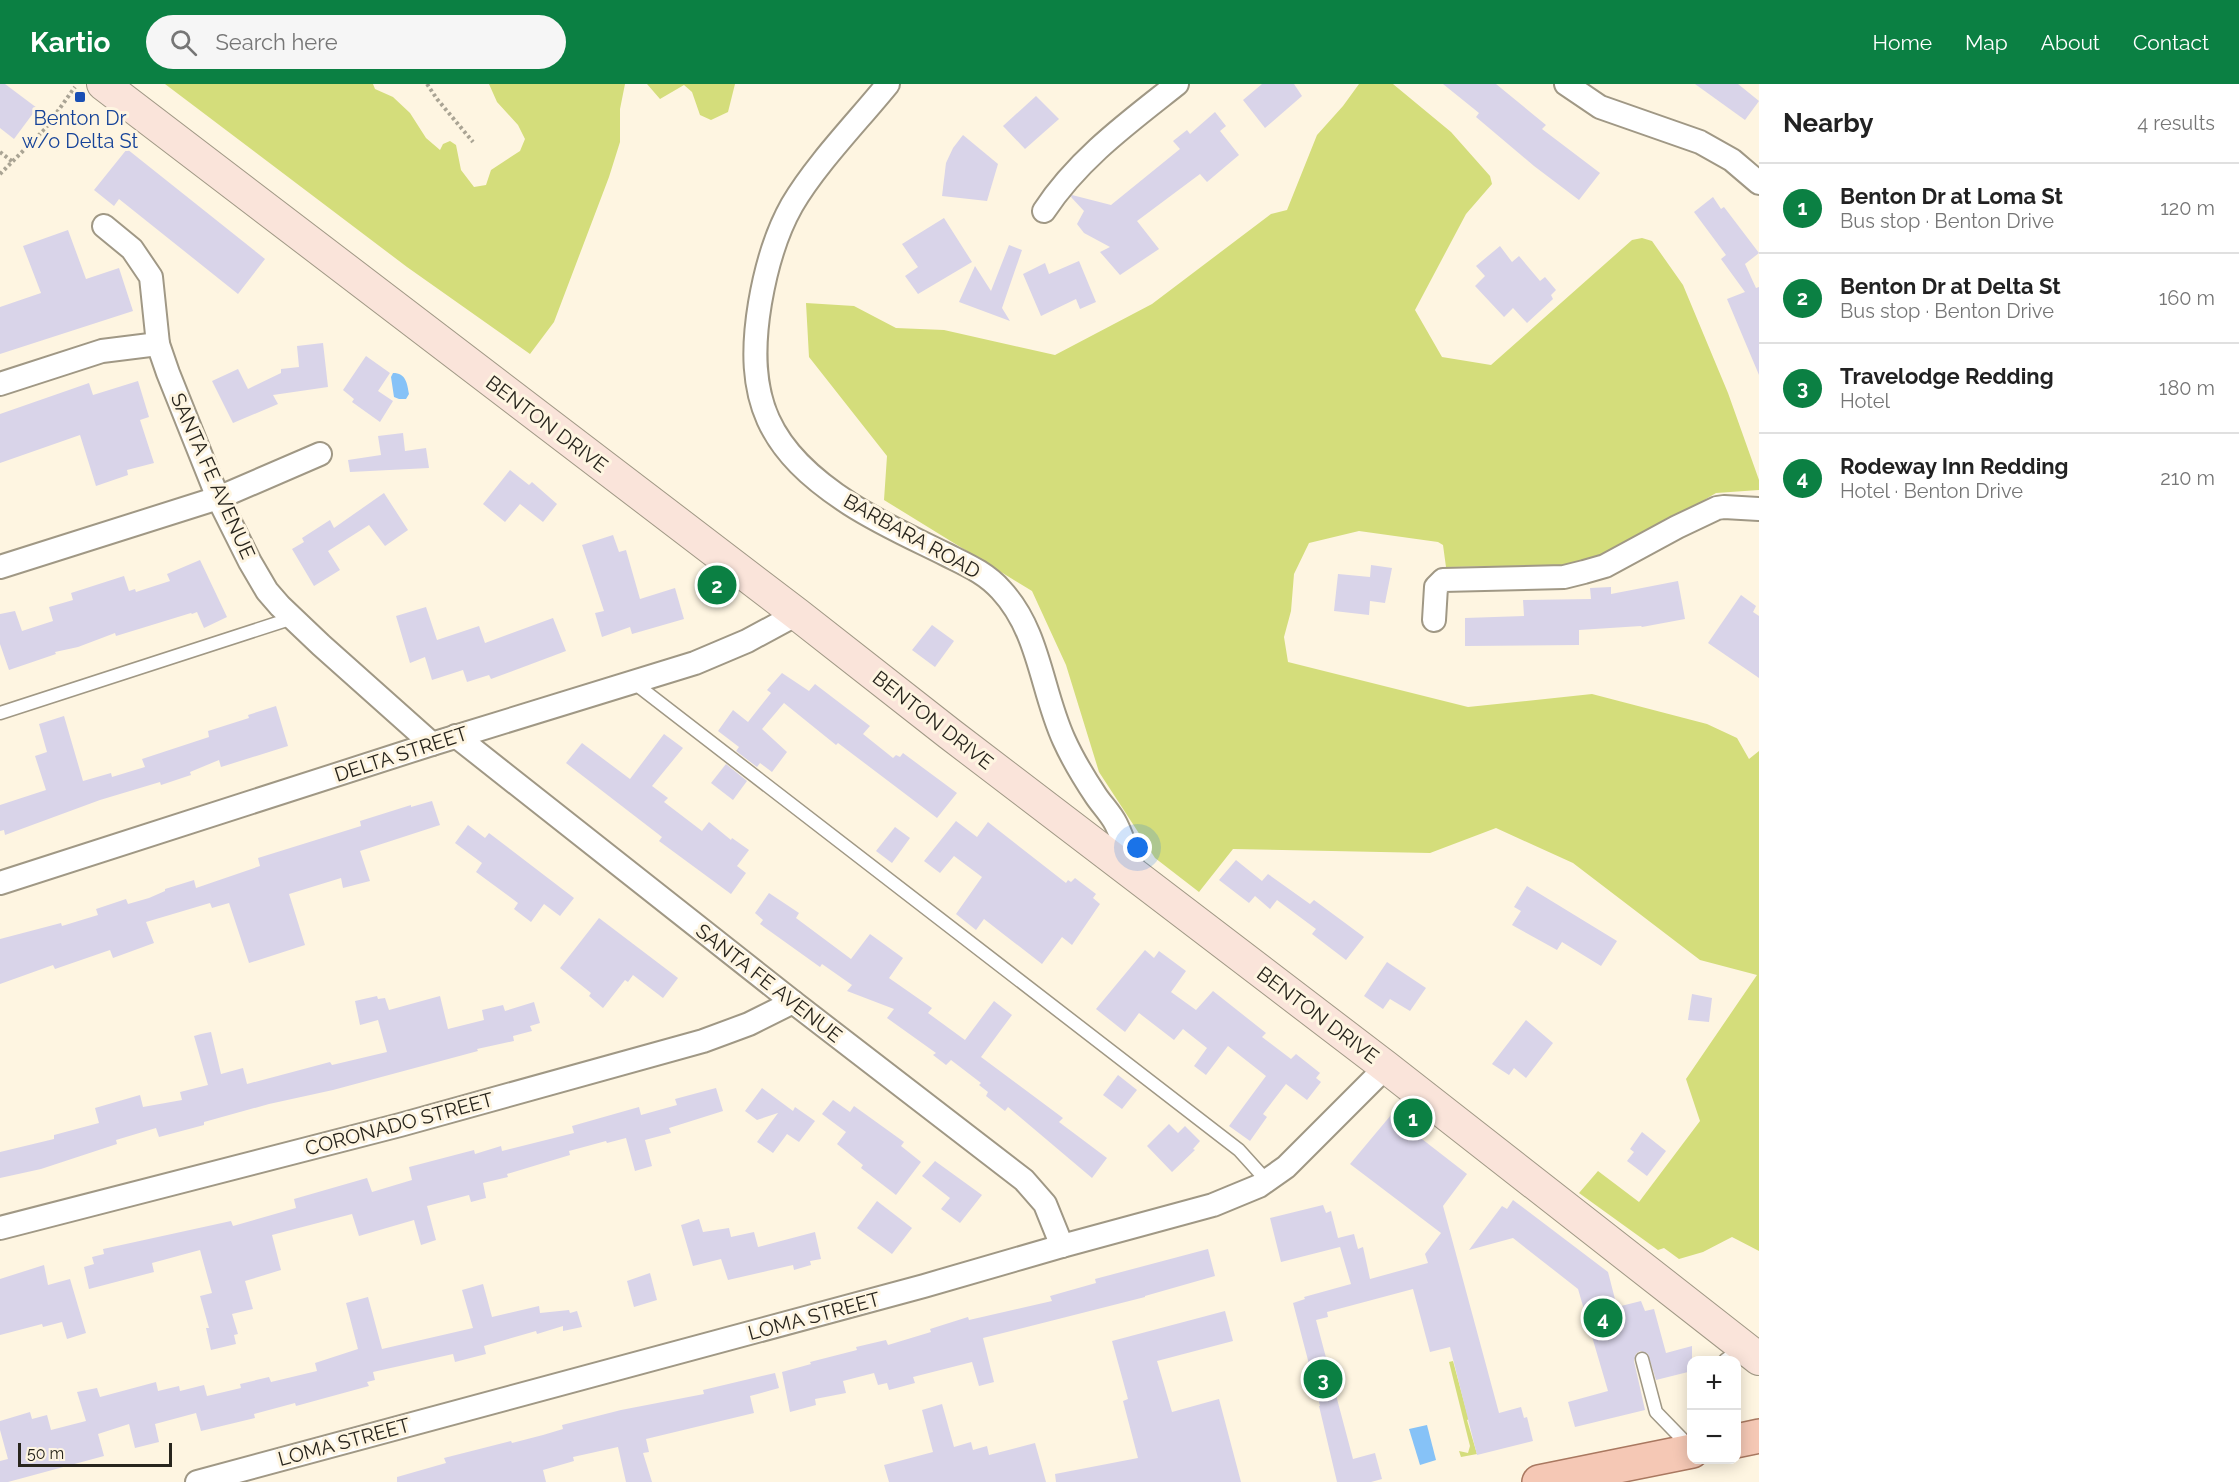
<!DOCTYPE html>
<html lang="en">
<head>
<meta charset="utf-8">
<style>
	:root { --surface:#fff; --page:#f6f6f6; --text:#222; --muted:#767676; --line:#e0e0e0; --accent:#0b8043 }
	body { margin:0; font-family:Raleway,sans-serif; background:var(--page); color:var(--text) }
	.controls { position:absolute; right:18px; bottom:18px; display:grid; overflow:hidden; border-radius:12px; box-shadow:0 3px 15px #0003 }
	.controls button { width:54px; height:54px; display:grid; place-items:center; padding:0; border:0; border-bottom:2px solid var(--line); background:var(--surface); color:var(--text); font:30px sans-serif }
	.scale { position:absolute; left:18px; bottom:15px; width:154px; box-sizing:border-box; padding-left:6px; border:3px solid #28251d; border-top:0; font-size:16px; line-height:21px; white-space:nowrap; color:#28251d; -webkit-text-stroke:4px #fef5e1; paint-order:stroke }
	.you { position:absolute; left:1138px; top:764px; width:21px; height:21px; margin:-15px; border:4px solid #fff; border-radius:50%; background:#1a73e8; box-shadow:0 0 0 9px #1a73e833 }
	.badge { display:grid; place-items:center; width:39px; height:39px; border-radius:50%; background:var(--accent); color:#fff; font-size:20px; font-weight:700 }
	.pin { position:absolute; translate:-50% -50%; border:3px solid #fff; box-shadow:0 2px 6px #0006 }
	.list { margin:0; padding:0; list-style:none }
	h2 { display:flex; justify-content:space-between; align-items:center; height:78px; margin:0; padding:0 24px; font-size:26px }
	h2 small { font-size:20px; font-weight:400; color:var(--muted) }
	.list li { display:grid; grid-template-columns:39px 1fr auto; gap:18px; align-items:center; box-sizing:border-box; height:90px; padding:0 24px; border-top:2px solid var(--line) }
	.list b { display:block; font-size:22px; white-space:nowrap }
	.list p { margin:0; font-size:20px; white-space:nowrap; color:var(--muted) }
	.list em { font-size:20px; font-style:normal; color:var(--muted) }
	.icon { flex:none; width:33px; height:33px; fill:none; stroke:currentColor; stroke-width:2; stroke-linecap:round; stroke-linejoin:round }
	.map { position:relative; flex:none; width:1759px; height:1398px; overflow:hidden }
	header { display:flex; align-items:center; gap:36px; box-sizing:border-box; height:84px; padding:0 30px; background:var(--accent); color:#fff }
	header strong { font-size:28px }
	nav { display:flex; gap:33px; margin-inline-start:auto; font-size:21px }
	.search { width:420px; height:54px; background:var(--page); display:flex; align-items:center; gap:15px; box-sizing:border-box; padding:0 21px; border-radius:33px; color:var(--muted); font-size:22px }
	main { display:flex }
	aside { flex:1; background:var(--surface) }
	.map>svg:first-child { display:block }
</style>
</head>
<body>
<header>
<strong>Kartio</strong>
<div class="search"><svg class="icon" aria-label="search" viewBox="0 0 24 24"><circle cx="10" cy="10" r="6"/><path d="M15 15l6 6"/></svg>Search here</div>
<nav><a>Home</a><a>Map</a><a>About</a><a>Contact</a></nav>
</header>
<main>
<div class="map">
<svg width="1759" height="1398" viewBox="0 0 1759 1398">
	<rect width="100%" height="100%" fill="#fef5e1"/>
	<!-- green -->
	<g fill="#d4dd7b">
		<path d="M165,0h208l2,5 18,8 17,16 16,25 14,12 3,-6 7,-3 6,4 5,25 13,17 12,-2 5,-15 29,-19 5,-12 -7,-14 -21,-23 -8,-18h136l-5,25v33l-11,35 -55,145 -24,32 -123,-87z"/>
		<path d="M647,0h88l-7,28 -17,8 -11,-5 -8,-23 -8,-7 -24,14z"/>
		<path d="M1359,0h34l58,48 39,44 2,8 -26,30 -51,96 27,47 49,8 141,-125 10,-2 10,3 31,44 45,108 31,87v10l-43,3 -74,44 -41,20 -19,6 -19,2 -117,2 -3,-22 -5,-3 -79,-11 -50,12 -15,31 -3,37 -7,26 4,25 180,45 124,-13 115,30 30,14 12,21 10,-8v500l-27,-14 -29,15 -24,7 -15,-11 -6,2 -79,-57 19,-22 41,31 61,-81 -14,-42 71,-104 -57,-15 -127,-97 -77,-35 -66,25 -197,-4 -34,43 -44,-34 -56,-86 -33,-107 -34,-74 -148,-91 3,-44 -78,-99 -3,-54 48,3 42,22 48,2 111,25 97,-51 119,-90 16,-4 30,-75 26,-29z"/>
		<path d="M1453,1277l14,52 4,5 -4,2 10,34 -16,3 -2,-6 9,2 2,-7 -21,-84z"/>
	</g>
	<!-- water -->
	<g fill="#86c2f7">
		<path d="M393,289c13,0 14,10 16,21l-3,5h-7l-5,-2 -3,-20z"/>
		<path d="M1427,1341l9,35 -16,5 -11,-36z"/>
	</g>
	<!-- building -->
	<g fill="#d9d4e9">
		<path d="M0,0h5l32,24 -23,31 -14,-11z"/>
		<path d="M1262,0h32l8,12 -37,32 -22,-28z"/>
		<path d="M1443,0h53l50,41 -4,4 58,44 -21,27 -45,-34 -58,-49 3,-4z"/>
		<path d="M1695,0h43l21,17 -14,19z"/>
		<path d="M1036,12l23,23 -34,30 -22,-23z"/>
		<path d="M1215,28l11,14 -6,5 19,24 -32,27 -7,-8 -63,47 22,28 -39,26 -20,-23 10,-5 -26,-14 -7,-9 7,-13 -13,-14 1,-2 39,10 69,-56 -7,-8 14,-11 3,4z"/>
		<path d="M963,51l35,29 -11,37 -45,-5 4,-33 7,-15z"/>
		<path d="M127,65l138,110 -27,35 -119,-95 -5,7 -20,-16z"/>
		<path d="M1713,113l8,12 3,-2 35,46 -14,11 11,24 3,-1v88l-32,-76 18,-7 -24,-33 5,-4 -32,-43z"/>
		<path d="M944,134l28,44 -54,32 -13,-18 13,-9 -16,-23z"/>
		<path d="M68,146l18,49 33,-11 14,43 -133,43v-47l41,-14 -18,-47z"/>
		<path d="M1009,161l13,5 -20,58 8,13 -51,-19 16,-36 16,25z"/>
		<path d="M1500,162l12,16 7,-6 21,25 5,-4 11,13 -5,5 2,4 -26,24 -14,-15 -9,9 -29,-31 10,-10 -9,-10z"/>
		<path d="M1079,177l17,41 -16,7 -4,-10 -35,17 -18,-42 22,-11 4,11z"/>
		<path d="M323,259l5,44 -55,8 5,9 -45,19 -21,-42 26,-12 10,20 33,-16v-4l18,-2 -2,-21z"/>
		<path d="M366,272l24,17 -12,18 15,10 -13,21 -28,-20 2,-3 -11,-9z"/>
		<path d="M138,297l11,36 -9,3 14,43 -27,7 1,5 -32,11 -16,-51 -80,28v-49l89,-31 4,12z"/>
		<path d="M403,349l2,18 21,-3 3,20 -79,4 -2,-12 33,-5 -3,-19z"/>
		<path d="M510,386l19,15 3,-3 25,22 -14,18 -23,-18 -15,18 -22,-18z"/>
		<path d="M384,409l24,37 -23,16 -16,-21 -41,26 12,19 -26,16 -22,-37 12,-7 -2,-4 28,-18 4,8z"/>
		<path d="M613,451l6,17 7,-2 14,49 35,-11 9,31 -52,15 -2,-7 -28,10 -7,-24 9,-2 -22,-66z"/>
		<path d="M200,476l27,57 -23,11 -7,-16 -5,2 -1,-1 -75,23 -1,-3 -37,14 -23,5 1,2 -47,16 -9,-26v-30l15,-3 7,20 31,-10 -4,-14 24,-7 -2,-7 53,-17 5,15 6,-2 1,3 34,-11 -3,-7z"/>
		<path d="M1371,481l21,3 -7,35 -15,-2 -1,14 -35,-4 4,-37 32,3z"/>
		<path d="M1678,497l7,38 -43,8 -1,-1 -62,4v15l-114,1v-28l59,-2 -1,-16 68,-1 -1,-11 21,-1v7z"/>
		<path d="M1741,511l15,11 -3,6 6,4v62l-51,-35z"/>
		<path d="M426,523l11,33 42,-14 6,17 68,-25 13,33 -75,28 -2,-4 -22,7 -4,-12 -31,10 -7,-23 -15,6 -14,-47z"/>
		<path d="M932,541l22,16 -19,26 -23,-17z"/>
		<path d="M782,589l27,18 6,-7 55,42 -7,8 30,24 3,-3 4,2 3,-4 54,40 -20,25 -99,-75 -2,2 -52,-42 -22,26 25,23 -15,20 -12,-9 -3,4 -21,-16 3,-4 -21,-16 15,-21 15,12 23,-29 -4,-3z"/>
		<path d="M276,622l12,40 -67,21 -2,-7 -29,12 1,3 -30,10 -1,-3 -60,18 -95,35 -1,-5 -4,1v-26l46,-15 -11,-34 12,-4 -8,-28 25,-8 19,65 28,-8 1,4 33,-10 -3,-8 67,-22 -1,-6 41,-13 -1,-3z"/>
		<path d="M664,650l19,14 -31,38 16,12 -4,4 38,29 7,-9 22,18 1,-2 17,12 -12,16 9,7 -15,21 -72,-53 3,-4 -96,-74 16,-20 48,36z"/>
		<path d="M726,680l21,17 -14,19 -22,-17z"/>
		<path d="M432,717l8,24 -80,26 10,30 -27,7 -2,-10 -52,16 16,51 -56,18 -20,-60 -17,5 -2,-5 -64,19 8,21 -41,15 -3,-8 -55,19 -2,-4 -53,19v-45l61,-16 1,3 36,-11 -2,-6 30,-10 2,5 21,-6 16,-7v-2l29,-9 2,8 64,-22 -2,-8 103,-32 -1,-5 51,-16v2z"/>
		<path d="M956,737l21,16 11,-15 78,61 2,-3 3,2 4,-4 21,16 -3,4 7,6 -28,41 -10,-8 -20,27 -58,-45 -8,11 -20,-16 26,-37 -28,-21 -14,17 -16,-12z"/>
		<path d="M468,741l17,13 4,-5 85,65 -14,18 -16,-12 -13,18 -17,-13 4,-6 -42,-31 6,-9 -27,-20z"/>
		<path d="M895,743l15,11 -18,25 -16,-12z"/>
		<path d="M1236,776l26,21 6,-7 42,30 4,-4 50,37 -18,23 -34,-26 4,-5 -39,-29 -7,9 -15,-13 -6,7 -30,-23z"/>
		<path d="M1527,802l90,55 -16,25 -39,-24 -5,8 -45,-25 9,-14 -7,-4z"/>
		<path d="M769,809l30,20 -3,5 55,41 19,-25 33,24 -14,20 43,30 -4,5 37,27 29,-39 18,14 -31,42 82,61 -4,4 48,36 -15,20 -84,-71 -3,4 -19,-15 2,-4 -9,-7 2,-2 -30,-23 -5,5 -13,-10 3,-2 -49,-35 7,-9 -47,-18 5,-6 -30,-21 -2,3 -60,-43 3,-4 -8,-7z"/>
		<path d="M599,834l79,60 -15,20 -30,-23 -5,7 -3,-2 -22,28 -14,-12 2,-3 -31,-25z"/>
		<path d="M1145,866l9,8 5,-7 27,20 -15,21 25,18 17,-19 53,42 -4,4 29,22 5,-5 24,19 -4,5 5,4 -14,18 -21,-16 -23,30 4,3 -17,24 -21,-15 37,-50 -38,-30 -22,29 -12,-9 13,-18 -24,-19 -9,11 -35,-27 -14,19 -29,-23z"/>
		<path d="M1387,878l39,26 -16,23 -20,-12 -7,10 -19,-13z"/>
		<path d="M1692,910l20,4 -3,24 -21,-2z"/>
		<path d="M377,912l1,3 7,-1 4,12 51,-14 8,33 36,-9 -2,-10 21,-5 2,6 29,-9 6,21 -10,3 2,5 -19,5 1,5 -37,8 1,2 -145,39 -64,14 -65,18v3l-45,12 -3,-9 -40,12 1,4 -76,25 -41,9v-26l54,-13v-4l45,-12 -4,-15 45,-13 3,12 39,-7 -2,-8 28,-7 -14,-49 7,-2 10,-2 10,42 22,-6 4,16 83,-22 2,3 55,-13 -9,-32 -18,5 -5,-24z"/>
		<path d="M1526,936l27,23 -27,35 -12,-10 -5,7 -17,-11z"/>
		<path d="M1118,991l19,15 -15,19 -19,-14z"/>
		<path d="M716,1004l7,23 -54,17 2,5 -26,7 7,26 -17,5 -9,-33 -19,5 -1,-2 -37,10 1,4 -63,19 1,3 -25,6 3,15 -15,4 -2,-7 -42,11 9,34 -15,5 -7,-25 -55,16 -7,-22 -80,21 9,35 -36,11 8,28 -21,5 6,20 -4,1 2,9 -25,6 -5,-22h3l-9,-32 12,-3 -12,-43 -48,13 2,9 -65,17 -5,-22 10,-3 -2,-7 12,-3 -1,-5 128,-28 2,5 63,-18 -2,-9 73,-21 5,14 40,-12 -3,-13 65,-17 1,4 26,-8 1,5 72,-18 -2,-7 67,-19 2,8 36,-10 -2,-6z"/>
		<path d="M762,1004l31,23 2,-4 20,14 -16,21 -12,-8 -14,19 -16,-11 21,-29 -21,7 -12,-9z"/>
		<path d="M833,1016l17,12 4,-6 50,36 -3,4 20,16 -25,33 -35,-27 2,-3 -26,-21 9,-12 -24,-18z"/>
		<path d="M1391,1031l76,59 -24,32 56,207 22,-6 3,11 3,-1 6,24 -56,14 -27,-108 -20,5 -17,-63 -86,23 1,5 -12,3 37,139 22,-6 7,26 -11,3h-34l-18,-76h1l-27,-103 12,-4 -1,-2 47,-13 -11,-37 -59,15 -11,-44 53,-13 3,8 5,-2 7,27 16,-4 4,15 5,-2 7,32 58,-16 -3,-9 16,-21 -91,-69z"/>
		<path d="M1169,1040l9,9 7,-7 15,15 -7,8 2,1 -23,22 -25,-26z"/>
		<path d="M1642,1048l24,19 -19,25 -20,-15 7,-9 -4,-3z"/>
		<path d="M935,1077l47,34 -22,28 -19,-14 9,-11 -28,-22z"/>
		<path d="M1513,1116l95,72 9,35 24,-6 4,10 9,-2 12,44 26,-7v25l-36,9 -8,-26 -8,-3 -4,3 -2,7 11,49 -70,17 -7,-25 40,-11 -30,-102 -65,-51 -44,12 33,-44 5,3z"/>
		<path d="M877,1117l35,27 -20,26 -35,-26z"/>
		<path d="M699,1135l4,13 26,-4 2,9 23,-5 4,15 57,-15 6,27 -11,2 1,4 -17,5 -1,-5 -65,15 -7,-21 -28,7 -12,-41z"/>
		<path d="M1208,1165l7,27 -70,20v1l-162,41 11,44 -15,4 -7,-24 -59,15 2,6 -26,7 -2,-7 -9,2 -4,-12 -31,8 3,12 -31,6 1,6 -26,7 -8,-40 29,-8 -1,-2 47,-12 -1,-3 30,-7 2,5 43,-13 -1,-3 38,-12 1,3 83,-19 -2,-5 46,-13 -1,-4z"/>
		<path d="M44,1181l4,20 22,-6 16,54 -19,6 -5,-17 -19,5 -1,-3 -42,11v-56z"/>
		<path d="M650,1189l7,27 -23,7 -7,-26z"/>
		<path d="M483,1200l9,33 47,-11 1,7 29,-3 1,3 7,-2 5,16 -19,4v-5l-26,8 -1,-3 -52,15 2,8 -31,8 -2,-8 -80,18 2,8 -8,2 2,4 -73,20 -1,-3 -41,11 1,4 -54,13 -5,-18 -41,11 4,18 -24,6 -6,-24 -31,10 6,22 -96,26h-8v-21l8,-2 -8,-29v-9l30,-9 2,7 15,-4 4,15 35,-9 -9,-29 20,-4 3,9 56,-15 2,9 21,-5 1,5 24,-6 3,11 34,-8 -1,-4 29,-7 2,5 46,-11 -2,-8 43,-14 -12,-46 22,-6 14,52 91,-21 -11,-38z"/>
		<path d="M1225,1227l8,30 -76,20 15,51 47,-13 22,83h-185l-1,-8 83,-16 -15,-57 5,-2 -16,-58z"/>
		<path d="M775,1289l4,15 -29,8 4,17 -108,26 3,13 -6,1 9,29h-26l-8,-35 -45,10 1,4 -31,9 3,12h-149v-5l49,-14 -2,-5 67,-17 1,2 31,-8 20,-6 -1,-4 59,-15 83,-16 -1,-4z"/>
		<path d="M942,1320l12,43 17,-5 2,8 14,-4 2,9 46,-12 11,39h-157l-5,-17 49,-13 -11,-42z"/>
	</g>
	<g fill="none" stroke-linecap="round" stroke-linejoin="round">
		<!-- lane casing -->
		<g stroke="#a09885" stroke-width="15">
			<g id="lane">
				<path d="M633,598l606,468 28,31"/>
				<path d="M0,629l293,-95"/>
				<path d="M1642,1275l14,53 35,36"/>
				<path d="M1725,1276l18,-13"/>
			</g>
		</g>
		<!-- street casing -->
		<g stroke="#a09885" stroke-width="26">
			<g id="street">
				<path d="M888,0c-30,37 -72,80 -96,121 -17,30 -26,63 -32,98 -16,96 8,148 90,201 31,20 65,35 97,51 20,10 39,18 54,35 39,42 40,100 63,150 9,20 20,38 32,56 6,9 15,18 20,28 8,16 13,35 20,51"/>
				<path d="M1566,0l34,23 100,35 32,18 27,23"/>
				<path d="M1044,127c34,-52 85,-89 133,-127"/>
				<path d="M104,142l28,23 19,28 7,67 10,29 50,125 32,64 17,29 13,15 41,39 111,99"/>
				<path d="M0,300l102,-33 56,-7"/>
				<path d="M0,483l218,-69 102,-44"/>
				<path d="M1434,536l2,-33 7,-7 121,-3 20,-5 21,-6 72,-39 40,-19 7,-1 35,2"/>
				<path d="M456,652l337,266 231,178 21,24 17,42"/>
				<path d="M0,799l432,-139 263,-81 52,-22 50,-27"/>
				<path d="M0,1144l400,-103 303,-84 46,-17 44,-22"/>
				<path d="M197,1398l727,-196 138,-40 151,-41 46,-19 27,-19 100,-100"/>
			</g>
		</g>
		<!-- secondary casing -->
		<g stroke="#a09885" stroke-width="34">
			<path id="secondary" d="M103,0l694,530 153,120 436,333 373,292"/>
		</g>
		<!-- primary casing -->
		<g stroke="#a97860" stroke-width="36">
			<g id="primary">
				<path d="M1736,1357l23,-5"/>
				<path d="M1539,1398l153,-31"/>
			</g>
		</g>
		<!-- path -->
		<g stroke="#aaa494" stroke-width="4" stroke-dasharray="3 3" stroke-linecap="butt">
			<path d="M427,0l10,15 36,43"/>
			<path d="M0,68l13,10"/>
			<path d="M0,90l45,-45 30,-42"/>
		</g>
		<!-- lane -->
		<use href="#lane" stroke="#fff" stroke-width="12"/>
		<!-- street -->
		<use href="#street" stroke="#fff" stroke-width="22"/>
		<!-- secondary -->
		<use href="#secondary" stroke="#fae4da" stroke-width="32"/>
		<!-- primary -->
		<use href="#primary" stroke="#f5c8b5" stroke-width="33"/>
	</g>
	<!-- markers -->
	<rect fill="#1a4fb4" stroke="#fef5e1" stroke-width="2" x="74" y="7" width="12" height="12" rx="3"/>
	<g text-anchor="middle" stroke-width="6" stroke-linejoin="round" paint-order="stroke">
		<!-- transit labels -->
		<g font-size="20" fill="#164399" stroke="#fef5e1">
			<text x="80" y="41">Benton Dr<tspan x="80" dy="23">w/o Delta St</tspan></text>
		</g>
		<!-- street labels -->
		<g font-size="20" fill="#28251d" stroke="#fef5e1">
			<text transform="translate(547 340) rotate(37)" y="7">BENTON DRIVE</text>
			<text transform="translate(213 392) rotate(66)" y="7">SANTA FE AVENUE</text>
			<text transform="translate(912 452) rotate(29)" y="7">BARBARA ROAD</text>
			<text transform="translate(933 636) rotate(38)" y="7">BENTON DRIVE</text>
			<text transform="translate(401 670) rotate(-18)" y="7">DELTA STREET</text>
			<text transform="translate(769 899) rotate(38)" y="7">SANTA FE AVENUE</text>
			<text transform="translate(1318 931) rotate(37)" y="7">BENTON DRIVE</text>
			<text transform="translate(399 1040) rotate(-15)" y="7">CORONADO STREET</text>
			<text transform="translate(814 1232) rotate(-15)" y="7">LOMA STREET</text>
			<text transform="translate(344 1358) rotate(-15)" y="7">LOMA STREET</text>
		</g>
	</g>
</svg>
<div class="controls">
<button>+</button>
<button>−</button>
</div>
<div class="scale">50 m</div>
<div class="you"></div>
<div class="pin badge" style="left:1413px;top:1034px">1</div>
<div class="pin badge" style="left:717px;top:501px">2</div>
<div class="pin badge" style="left:1323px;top:1295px">3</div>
<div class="pin badge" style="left:1603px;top:1234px">4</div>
</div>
<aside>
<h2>Nearby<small>4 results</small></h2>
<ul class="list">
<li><span class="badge">1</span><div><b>Benton Dr at Loma St</b><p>Bus stop · Benton Drive</p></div><em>120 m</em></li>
<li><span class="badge">2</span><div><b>Benton Dr at Delta St</b><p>Bus stop · Benton Drive</p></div><em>160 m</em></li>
<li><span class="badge">3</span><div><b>Travelodge Redding</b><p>Hotel</p></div><em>180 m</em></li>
<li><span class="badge">4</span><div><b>Rodeway Inn Redding</b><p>Hotel · Benton Drive</p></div><em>210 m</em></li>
</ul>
</aside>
</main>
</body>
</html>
